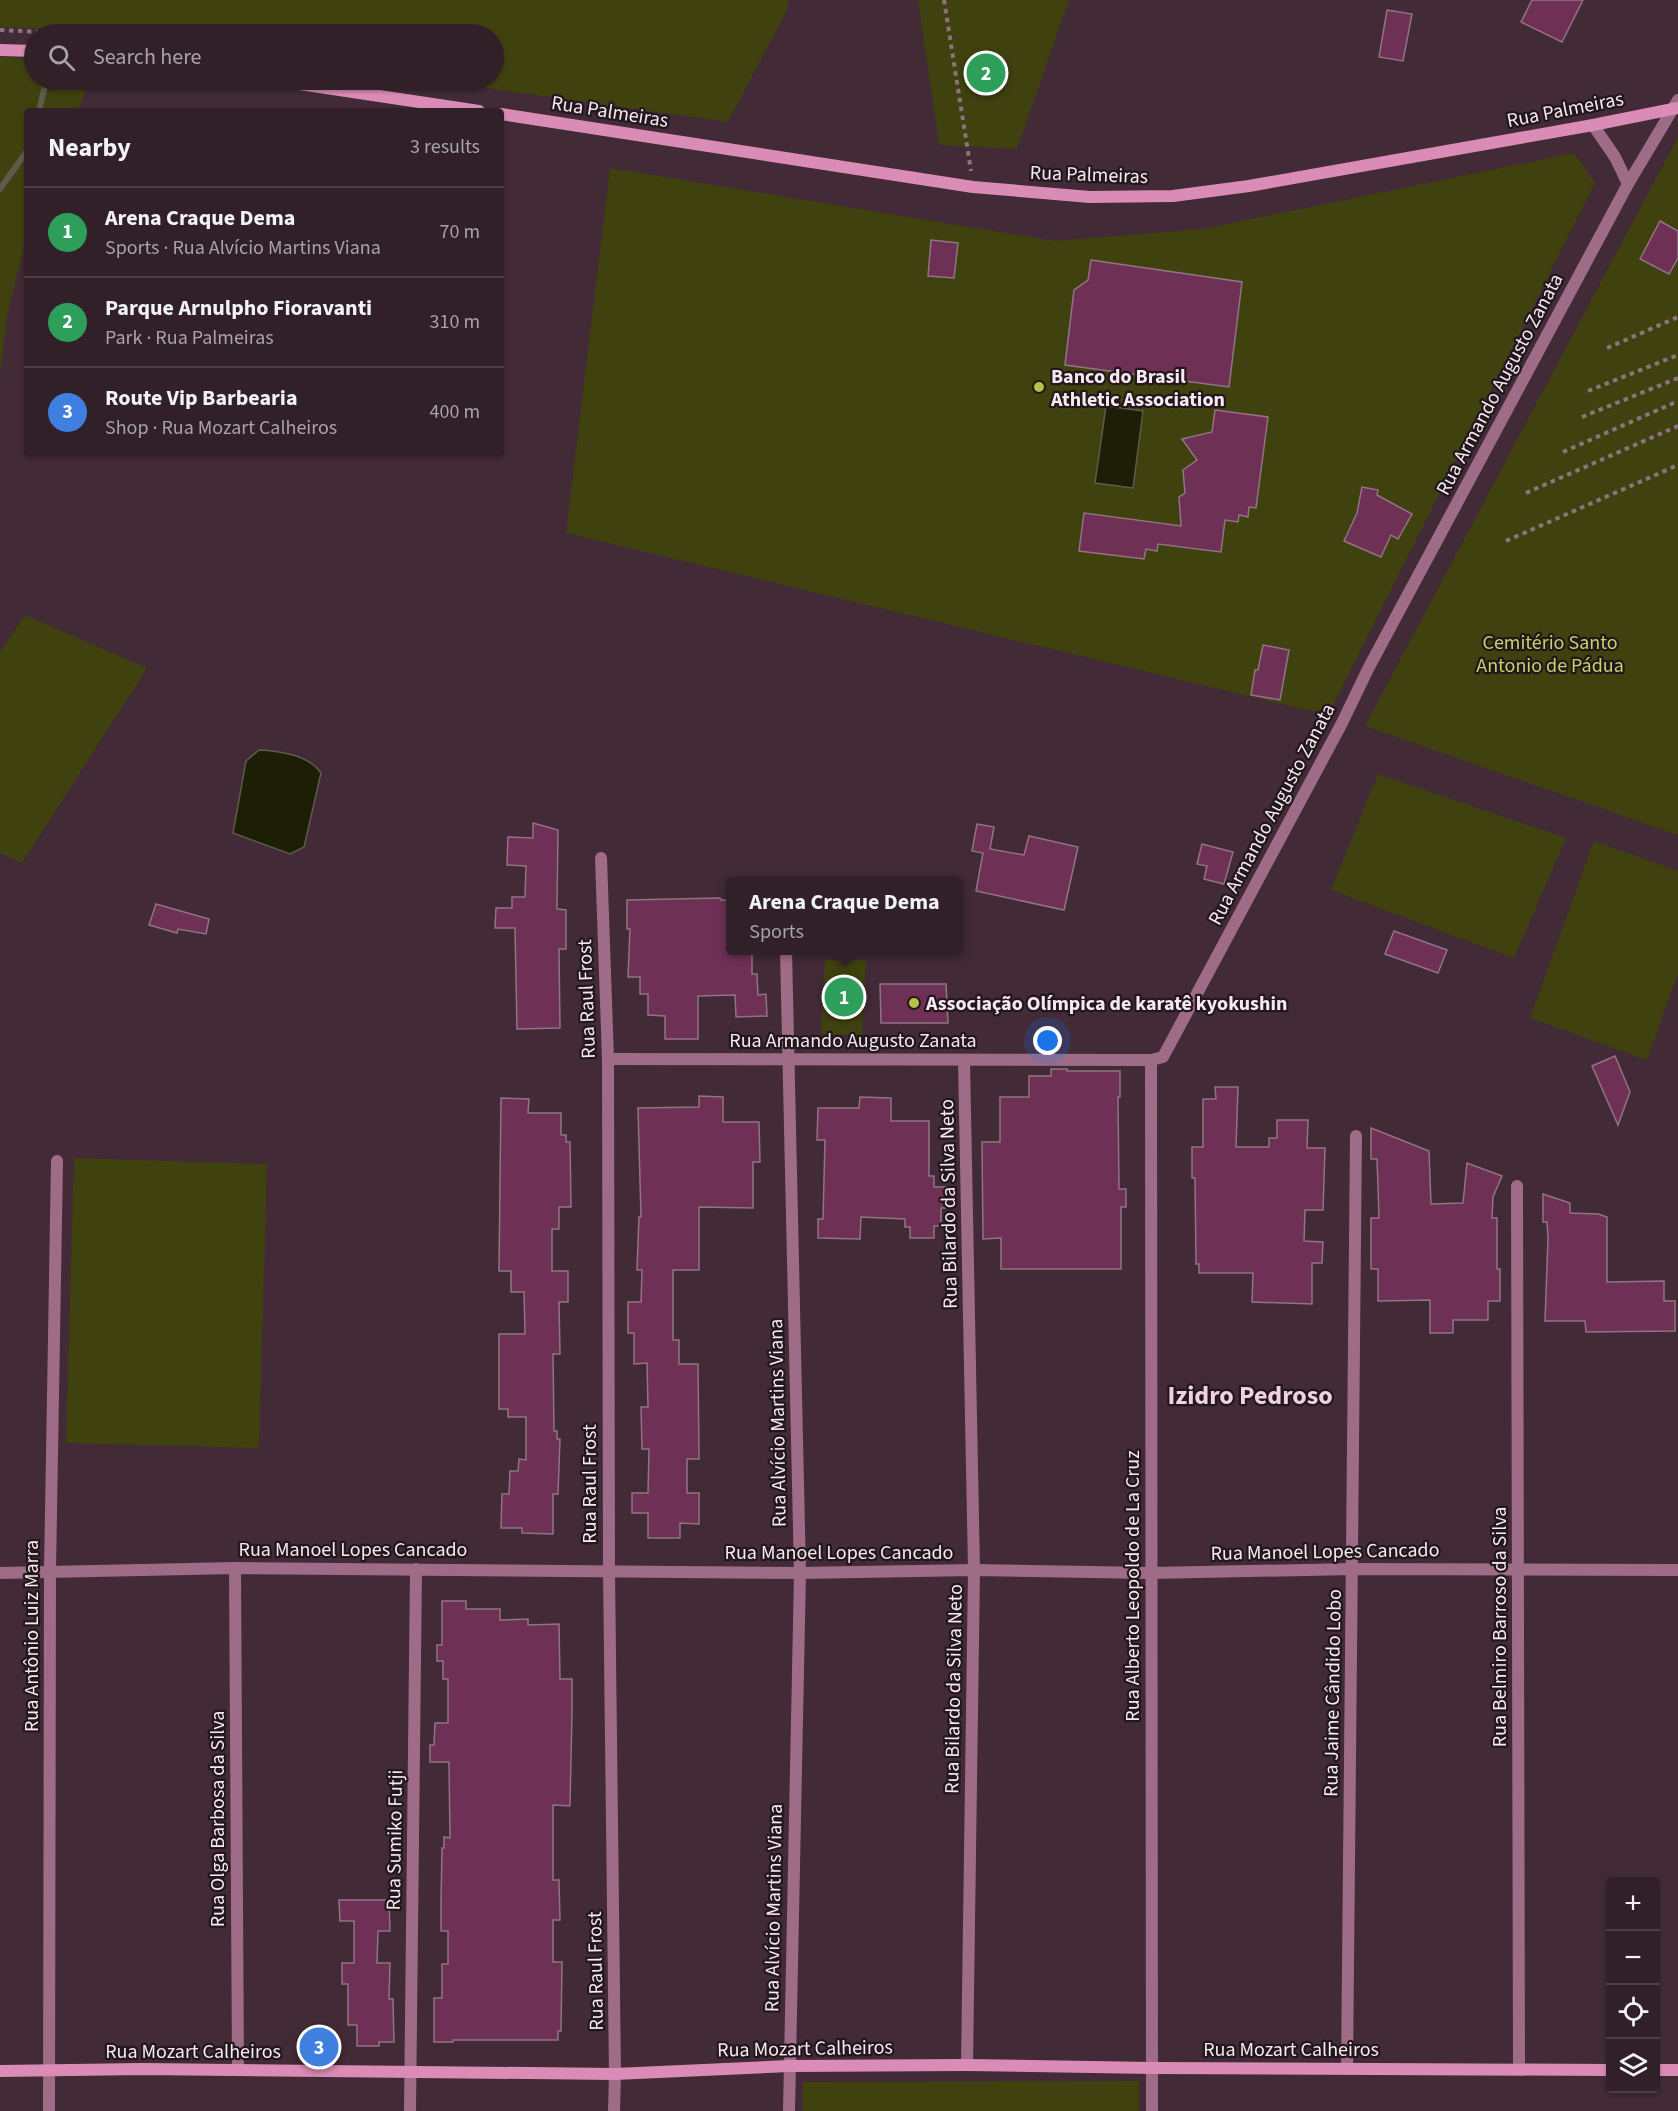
<!DOCTYPE html>
<html lang="en">
<head>
<meta charset="utf-8">
<style>
	:root { --surface:#322029; --page:#3d2d35; --text:#f1f3f6; --muted:#a8a3a8; --line:#4d3e46; --accent:#b7c147 }
	body { margin:0; font-family:"Source Sans 3",sans-serif; background:var(--page); color:var(--text) }
	.controls { position:absolute; right:18px; bottom:18px; display:grid; overflow:hidden; border-radius:6px; box-shadow:0 2px 4px #0004 }
	.controls button { width:54px; height:54px; display:grid; place-items:center; padding:0; border:0; border-bottom:2px solid var(--line); background:var(--surface); color:var(--text); font:30px sans-serif }
	.you { position:absolute; left:1048px; top:1041px; width:21px; height:21px; margin:-15px; border:4px solid #fff; border-radius:50%; background:#1a73e8; box-shadow:0 0 0 9px #1a73e833 }
	.badge { display:grid; place-items:center; width:39px; height:39px; border-radius:50%; background:var(--accent); color:#fff; font-size:20px; font-weight:700 }
	.pin { position:absolute; translate:-50% -50%; border:3px solid #fff; box-shadow:0 2px 6px #0006 }
	.popup { position:absolute; left:726px; top:877px; width:237px; height:78px; box-sizing:border-box; display:grid; place-content:center; border-radius:6px; background:var(--surface); filter:drop-shadow(0 2px 4px #0005); font-size:20px; white-space:nowrap; color:var(--muted) }
	.popup b { font-size:22px; color:var(--text) }
	.popup::after { content:''; position:absolute; left:50%; top:100%; margin-left:-12px; border:12px solid transparent; border-top-color:var(--surface) }
	.list { margin:0; padding:0; list-style:none }
	h2 { display:flex; justify-content:space-between; align-items:center; height:78px; margin:0; padding:0 24px; font-size:26px }
	h2 small { font-size:20px; font-weight:400; color:var(--muted) }
	.list li { display:grid; grid-template-columns:39px 1fr auto; gap:18px; align-items:center; box-sizing:border-box; height:90px; padding:0 24px; border-top:2px solid var(--line) }
	.list b { display:block; font-size:22px; white-space:nowrap }
	.list p { margin:0; font-size:20px; white-space:nowrap; color:var(--muted) }
	.list em { font-size:20px; font-style:normal; color:var(--muted) }
	.icon { flex:none; width:33px; height:33px; fill:none; stroke:currentColor; stroke-width:2; stroke-linecap:round; stroke-linejoin:round }
	.map { position:relative; flex:none; width:1678px; height:2111px; overflow:hidden }
	.search { position:absolute; background:var(--surface); box-shadow:0 2px 4px #0004; left:24px; top:24px; width:480px; height:66px; display:flex; align-items:center; gap:15px; box-sizing:border-box; padding:0 21px; border-radius:33px; color:var(--muted); font-size:22px }
	.panel { position:absolute; background:var(--surface); box-shadow:0 2px 4px #0004; left:24px; top:108px; width:480px; height:348px; border-radius:6px }
	.map>svg:first-child { display:block }
</style>
</head>
<body>
<div class="map">
<svg width="1678" height="2111" viewBox="0 0 1678 2111">
	<rect width="100%" height="100%" fill="#422a37"/>
	<!-- green -->
	<g fill="#3f420e">
		<path d="M0,0h788l-1,10 -59,112 -298,-42h64v-46h-379l-29,-4 -86,-3z"/>
		<path d="M918,0h151l-52,149 -78,-4z"/>
		<path d="M0,57l34,2v21h57l-14,31h-50v125l-19,75 -8,65z"/>
		<path d="M1678,137v698l-313,-109z"/>
		<path d="M1574,153l21,30 -267,532 -762,-182 44,-365 445,73 148,-12z"/>
		<path d="M25,615l122,53 -125,195 -22,-10v-201z"/>
		<path d="M1378,774l188,64 -52,120 -183,-68z"/>
		<path d="M1594,841l84,30v102l-31,87 -117,-42z"/>
		<path d="M825,960h41l-4,75 -41,-1z"/>
		<path d="M74,1158l193,6 -8,284 -193,-5z"/>
		<path d="M1139,2081v30h-336v-29z"/>
	</g>
	<!-- water -->
	<g fill="#1c1e06" stroke="#5e5b4c" stroke-width="1.5">
		<path d="M1106,406l37,5 -10,77 -38,-5z"/>
		<path d="M259,750c21,1 50,5 62,23l-17,74 -14,7 -57,-21 13,-72z"/>
	</g>
	<g fill="none" stroke-linecap="round" stroke-linejoin="round">
		<!-- stream -->
		<g stroke="#5e5b4c" stroke-width="6">
			<path d="M39,111l7,-30"/>
			<path d="M0,189l27,-38"/>
		</g>
	</g>
	<!-- building -->
	<g fill="#6e3055" stroke="#917483" stroke-width="1.5">
		<path d="M1532,0h51l-21,42 -41,-20z"/>
		<path d="M1387,10l25,4 -9,47 -24,-4z"/>
		<path d="M1660,221l18,10v27l-9,16 -29,-15z"/>
		<path d="M931,240l27,3 -4,35 -26,-2z"/>
		<path d="M1091,260l151,22 -13,105 -164,-22 9,-75 14,-10z"/>
		<path d="M1215,410l53,7 -12,91 -7,-1 -1,10 -9,-2 -1,7 -13,-2 -4,32 -63,-8 -1,7 -11,-2 -2,10 -65,-8 5,-38 97,13 -2,-29 6,-4 -2,-23 14,-10 -15,-21 30,-7z"/>
		<path d="M1362,487l16,3 -1,5 35,19 -14,25 -7,-4 -10,22 -37,-16 13,-28z"/>
		<path d="M1263,645l26,5 -9,50 -29,-5 4,-25h3z"/>
		<path d="M533,823l25,7 -1,79 9,1v39h-7l1,79 -43,1 -2,-101h-20l1,-20h16v-11h13l1,-31 -19,-1 1,-28 25,1z"/>
		<path d="M977,824l17,3 -4,22 34,6 5,-19 49,11 -14,63 -88,-19 7,-38 -11,-2z"/>
		<path d="M1202,844l31,8 -9,32 -20,-5 3,-13 -10,-2z"/>
		<path d="M720,898l1,2h9v51h22v23h5l1,21 8,-1 1,22 -31,1 -1,-22 -37,1v43h-33v-23l-17,-1v-21h-8v-17h-12l2,-48h-3v-29z"/>
		<path d="M156,904l53,15 -3,15 -28,-5 -1,4 -28,-8z"/>
		<path d="M1394,931l53,19 -9,23 -53,-19z"/>
		<path d="M880,984h66l2,39h-67z"/>
		<path d="M1615,1056l15,36 -12,33 -26,-59z"/>
		<path d="M1051,1069h16v2h53v26h-2l1,92h7v18h-5v62h-120v-31l-18,1 -1,-97h18v-45h29v-21h22z"/>
		<path d="M1215,1087h23l-2,60h33v-9h8v-18h31l-1,28h18l-2,62h-18l-1,31 19,1 -1,21h-10v41l-60,-2 1,-29h-54v-9h-3l-1,-86h-3v-31h11v-48h13z"/>
		<path d="M699,1096l24,1v25h36l1,40h-7v46l-54,-1v63h-26v70h6v24h19l1,95h-12v34h12v31l-19,-1v15h-32v-25h-16v-20h16l1,-44h-7l-1,-42h7l-1,-44 -13,1v-31h-6v-31h13l1,-32h-5l2,-53h2l-3,-109 61,-1z"/>
		<path d="M860,1097l31,1v23h38v55h5v11h12v21h-5v18h-7v12h-24v-11h-5v-8l-44,-2 -1,22 -42,-1v-19h5l2,-79h-8l1,-32h41z"/>
		<path d="M501,1098l28,1 -1,14h33v22h5v7h4l1,65h-12v22h-7v42h16v31h-9l1,52h-7l1,77h3v8h3l-2,55h-5v40l-31,-1v-5h-21l1,-34h7l1,-23h8l1,-12 7,1v-43h-18v-8h-9v-75h26l-1,-42h-13v-21h-12z"/>
		<path d="M1371,1128l58,23 2,53 32,-1 4,-40 35,13 -9,21 -1,21h5v51h3v32h-12v19h-35v13h-23v-33l-52,1v-32h-7v-51h8l-2,-59h-6z"/>
		<path d="M1543,1194l27,9v10l28,1 9,3v65l57,-1v20h11v30l-89,1 -1,-11h-40l3,-83 -1,-16h-4z"/>
		<path d="M442,1601h24v8h34v11l28,-1v6l31,-1 1,55h12v32l-2,95 -17,-1v75h6l1,40h-7v42h9l-1,69h-3v9h-105v2h-19v-44h8v-34h6v-33h-7v-31l1,-52h2v-11l6,1 -1,-76h-19v-17h4l1,-22h13v-44h-5v-18h-6v-16h5z"/>
		<path d="M339,1900h50l1,31h-12l-1,32h13l-1,36h4l1,43h-15v4h-22v-21h-9v-41h-6v-21h12v-42h-14z"/>
	</g>
	<g fill="none" stroke-linecap="round" stroke-linejoin="round">
		<!-- path -->
		<g stroke="#89747f" stroke-width="4" stroke-dasharray="4.5 4.5" stroke-linecap="butt">
			<path d="M944,0l27,171"/>
			<path d="M0,30l83,4"/>
			<path d="M1607,348l71,-31"/>
			<path d="M1588,391l90,-36"/>
			<path d="M1582,417l96,-39"/>
			<path d="M1563,452l115,-51"/>
			<path d="M1526,493l152,-67"/>
			<path d="M1506,541l172,-76"/>
		</g>
		<!-- street -->
		<g stroke="#9e6c87" stroke-width="12">
			<path d="M1593,125l22,32 13,27"/>
			<path d="M601,858l7,201 1,513 6,502 -1,37"/>
			<path d="M786,950l14,623 -11,538"/>
			<path d="M608,1059l543,1 12,-3 179,-334 26,-54 260,-485 50,-84"/>
			<path d="M1151,1060l1,1051"/>
			<path d="M964,1061l10,509 -7,495"/>
			<path d="M1517,1186l2,883"/>
			<path d="M235,1568l3,502"/>
			<path d="M0,1573l235,-5 565,5 174,-3 177,3 202,-4 325,1"/>
			<path d="M1347,2069l9,-933"/>
			<path d="M49,2111l1,-540 7,-410"/>
			<path d="M410,2111l6,-542"/>
		</g>
		<!-- secondary -->
		<g stroke="#da8cb7" stroke-width="12">
			<path d="M0,50l34,1"/>
			<path d="M273,80l206,31"/>
			<path d="M501,114l472,73 117,10 83,-1 76,-10 344,-61 85,-17"/>
			<path d="M1656,2070h22"/>
			<path d="M0,2071l142,-2 473,5 174,-8 178,-1 185,3 458,2"/>
		</g>
	</g>
	<!-- markers -->
	<g fill="#b7c147" stroke="#21171c" stroke-width="2">
		<circle cx="1039" cy="387" r="6"/>
		<circle cx="914" cy="1003" r="6"/>
	</g>
	<g text-anchor="middle" stroke-width="4.5" stroke-linejoin="round" paint-order="stroke">
		<!-- street labels -->
		<g font-size="20" fill="#f8e8f0" stroke="#21171c">
			<text transform="translate(1565 109) rotate(-11)" y="7">Rua Palmeiras</text>
			<text transform="translate(610 111) rotate(9)" y="7">Rua Palmeiras</text>
			<text transform="translate(1089 174) rotate(2)" y="7">Rua Palmeiras</text>
			<text transform="translate(1499 384) rotate(-62)" y="7">Rua Armando Augusto Zanata</text>
			<text transform="translate(1271 814) rotate(-62)" y="7">Rua Armando Augusto Zanata</text>
			<text transform="translate(586 999) rotate(-92)" y="7">Rua Raul Frost</text>
			<text x="853" y="1047">Rua Armando Augusto Zanata</text>
			<text transform="translate(948 1204) rotate(-91)" y="7">Rua Bilardo da Silva Neto</text>
			<text transform="translate(777 1423) rotate(-91)" y="7">Rua Alvício Martins Viana</text>
			<text transform="translate(589 1484) rotate(-90)" y="7">Rua Raul Frost</text>
			<text x="353" y="1556">Rua Manoel Lopes Cancado</text>
			<text transform="translate(1325 1551) rotate(-1)" y="7">Rua Manoel Lopes Cancado</text>
			<text x="839" y="1559">Rua Manoel Lopes Cancado</text>
			<text transform="translate(1132 1586) rotate(-90)" y="7">Rua Alberto Leopoldo de La Cruz</text>
			<text transform="translate(1499 1627) rotate(-90)" y="7">Rua Belmiro Barroso da Silva</text>
			<text transform="translate(31 1636) rotate(-90)" y="7">Rua Antônio Luiz Marra</text>
			<text transform="translate(953 1689) rotate(-89)" y="7">Rua Bilardo da Silva Neto</text>
			<text transform="translate(1332 1693) rotate(-89)" y="7">Rua Jaime Cândido Lobo</text>
			<text transform="translate(217 1819) rotate(-90)" y="7">Rua Olga Barbosa da Silva</text>
			<text transform="translate(394 1840) rotate(-89)" y="7">Rua Sumiko Futji</text>
			<text transform="translate(773 1908) rotate(-89)" y="7">Rua Alvício Martins Viana</text>
			<text transform="translate(595 1971) rotate(-91)" y="7">Rua Raul Frost</text>
			<text transform="translate(805 2048) rotate(-1)" y="7">Rua Mozart Calheiros</text>
			<text x="1291" y="2056">Rua Mozart Calheiros</text>
			<text x="193" y="2058">Rua Mozart Calheiros</text>
		</g>
		<!-- poi labels -->
		<g font-size="20" font-weight="bold" fill="#f8e8f0" stroke="#21171c" text-anchor="start">
			<text x="1051" y="383">Banco do Brasil<tspan x="1051" dy="23">Athletic Association</tspan></text>
			<text x="926" y="1010">Associação Olímpica de karatê kyokushin</text>
		</g>
		<!-- park labels -->
		<g font-size="20" fill="#c8d167" stroke="#21171c">
			<text x="1550" y="649">Cemitério Santo<tspan x="1550" dy="23">Antonio de Pádua</tspan></text>
		</g>
		<!-- district labels -->
		<g font-size="26" font-weight="bold" fill="#f1d1e1" stroke="#21171c">
			<text x="1250" y="1404">Izidro Pedroso</text>
		</g>
	</g>
</svg>
<div class="controls">
<button>+</button>
<button>−</button>
<button><svg class="icon" aria-label="locate" viewBox="0 0 24 24"><circle cx="12" cy="12" r="6"/><path d="M12 2v4M12 18v4M2 12h4M18 12h4"/></svg></button>
<button><svg class="icon" aria-label="layers" viewBox="0 0 24 24"><path d="M12 4l9 5-9 5-9-5zM3 14l9 5 9-5"/></svg></button>
</div>
<div class="you"></div>
<div class="pin badge" style="left:844px;top:997px;background:#2e9e5b">1</div>
<div class="popup"><b>Arena Craque Dema</b>Sports</div>
<div class="pin badge" style="left:986px;top:73px;background:#2e9e5b">2</div>
<div class="pin badge" style="left:319px;top:2047px;background:#3f7fe0">3</div>
<div class="search"><svg class="icon" aria-label="search" viewBox="0 0 24 24"><circle cx="10" cy="10" r="6"/><path d="M15 15l6 6"/></svg>Search here</div>
<section class="panel">
<h2>Nearby<small>3 results</small></h2>
<ul class="list">
<li><span class="badge" style="background:#2e9e5b">1</span><div><b>Arena Craque Dema</b><p>Sports · Rua Alvício Martins Viana</p></div><em>70 m</em></li>
<li><span class="badge" style="background:#2e9e5b">2</span><div><b>Parque Arnulpho Fioravanti</b><p>Park · Rua Palmeiras</p></div><em>310 m</em></li>
<li><span class="badge" style="background:#3f7fe0">3</span><div><b>Route Vip Barbearia</b><p>Shop · Rua Mozart Calheiros</p></div><em>400 m</em></li>
</ul>
</section>
</div>
</body>
</html>
